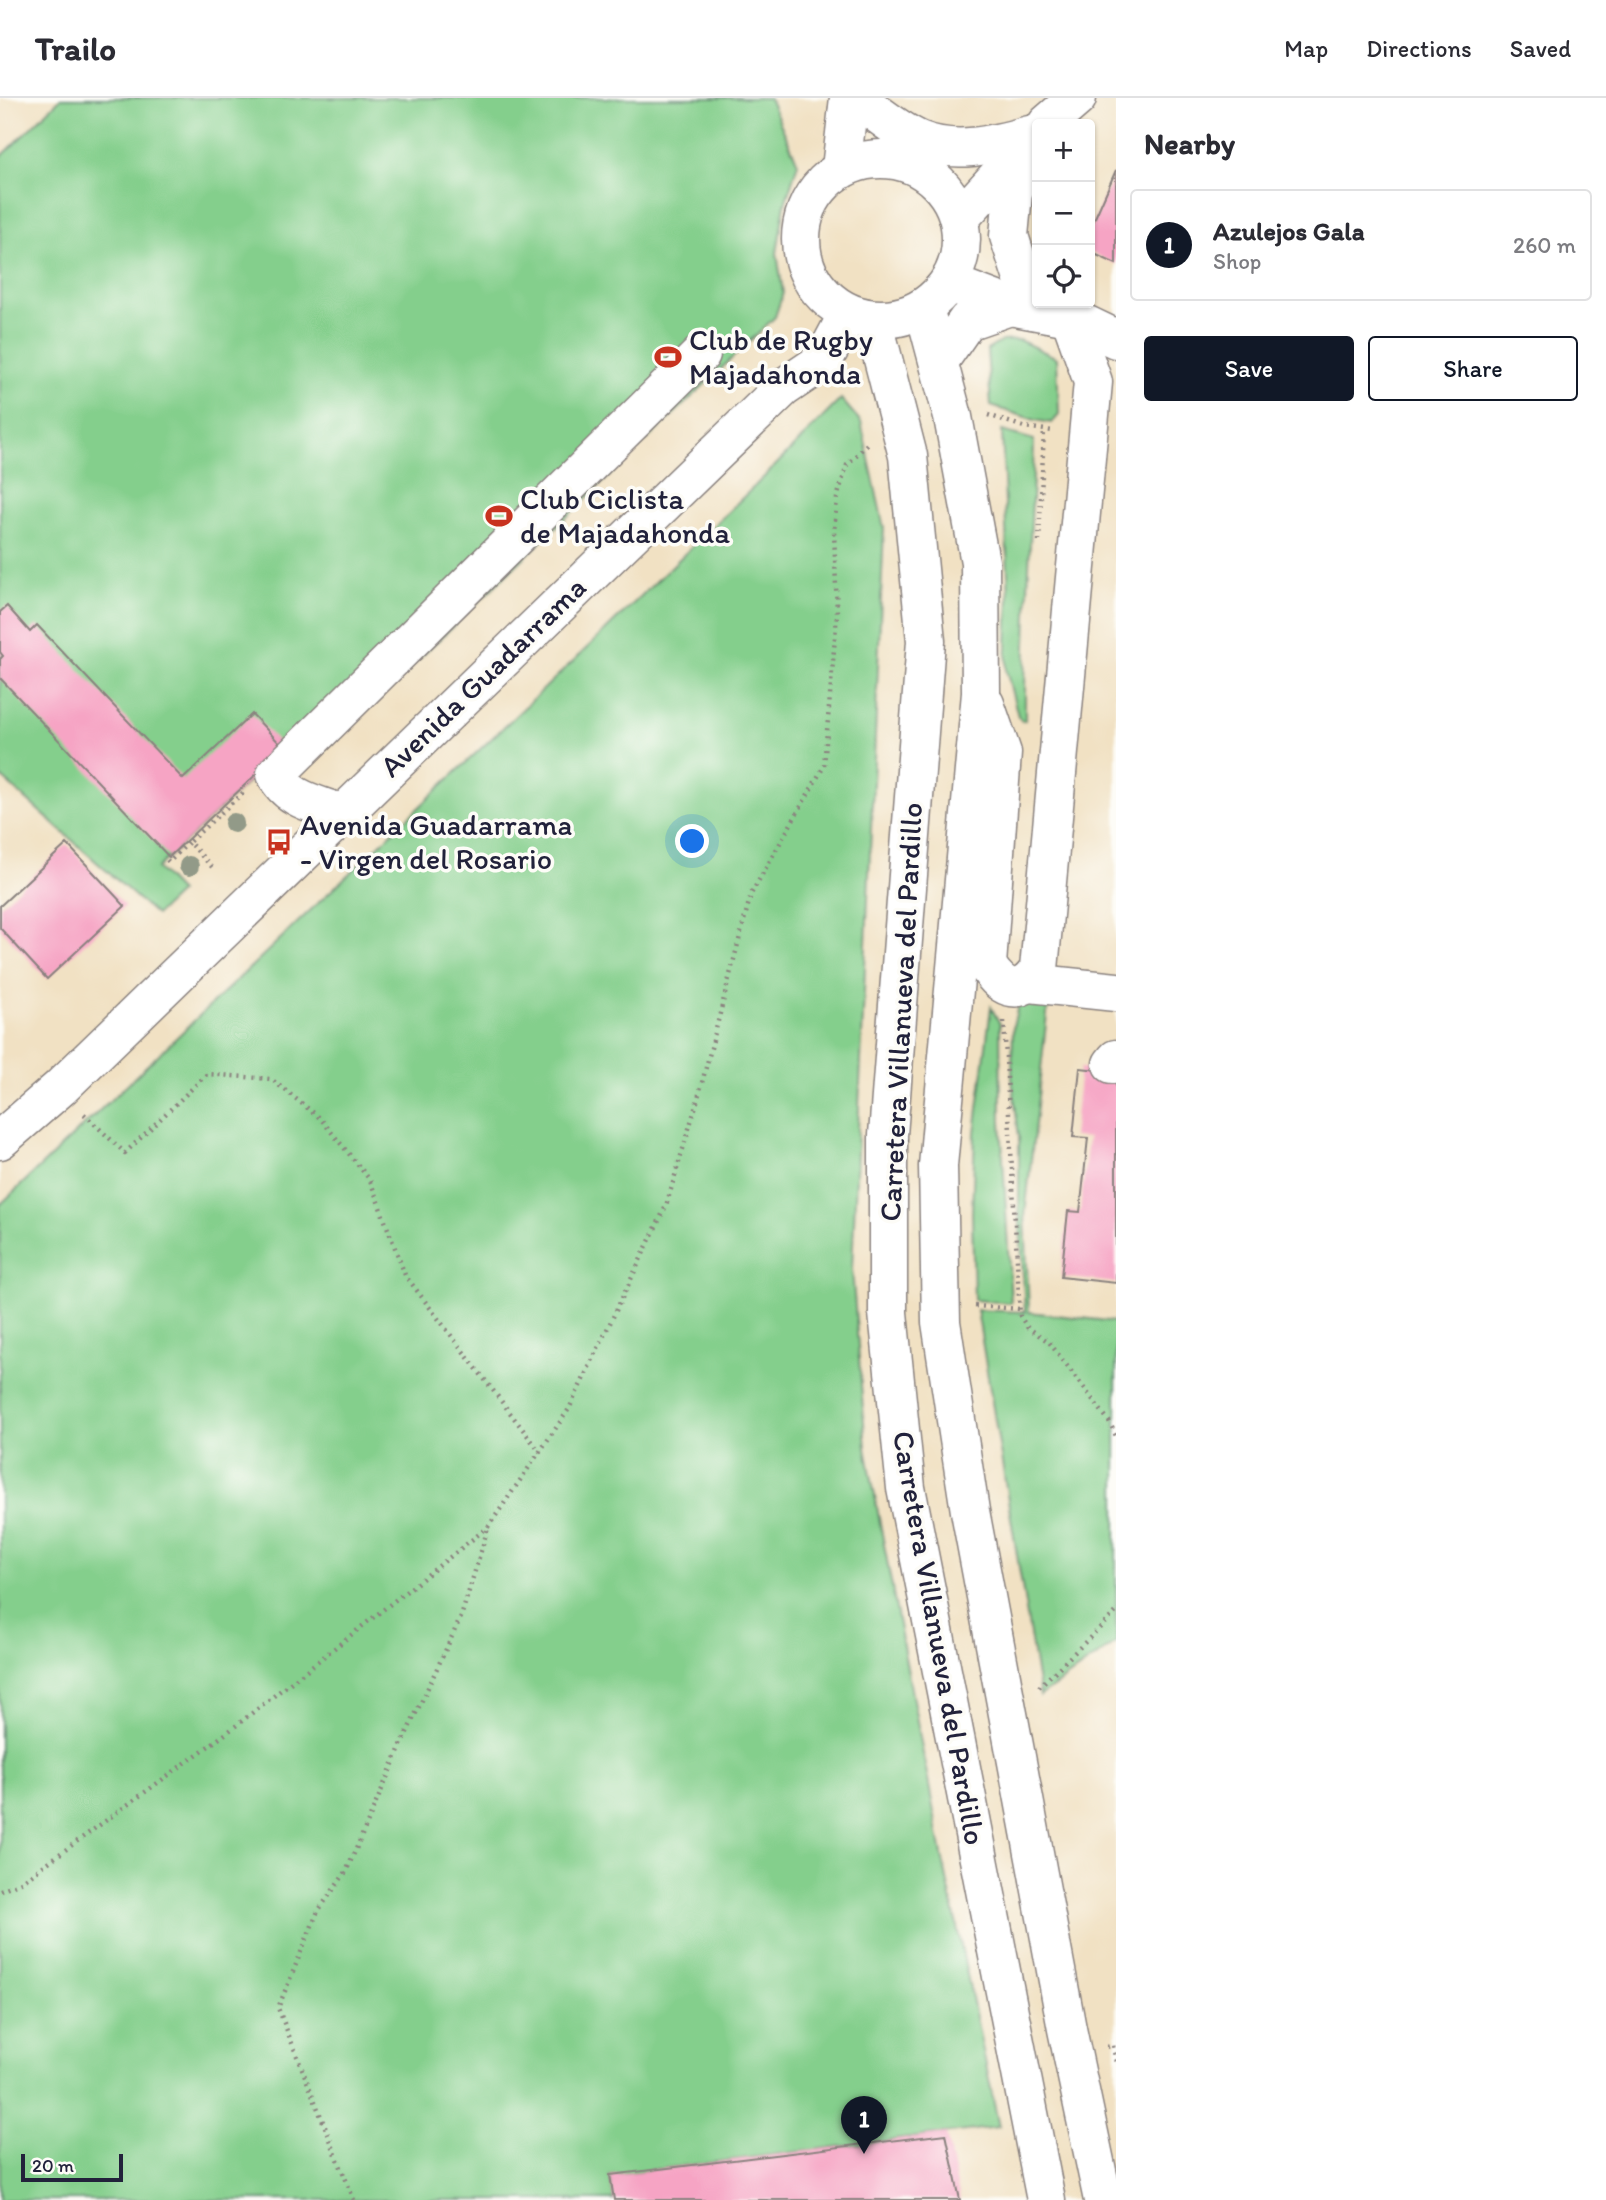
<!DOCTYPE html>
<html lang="en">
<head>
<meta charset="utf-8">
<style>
	:root { --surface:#fff; --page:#f7f7f7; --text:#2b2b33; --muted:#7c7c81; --line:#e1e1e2; --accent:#111827 }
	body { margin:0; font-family:Itim,sans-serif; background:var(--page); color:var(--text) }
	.controls { position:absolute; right:21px; top:21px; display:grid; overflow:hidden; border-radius:7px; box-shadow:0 2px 5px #0004 }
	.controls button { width:63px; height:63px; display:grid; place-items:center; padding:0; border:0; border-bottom:2px solid var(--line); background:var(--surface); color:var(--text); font:35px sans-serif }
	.scale { position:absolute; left:21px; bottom:18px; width:102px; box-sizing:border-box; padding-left:7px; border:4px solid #22223b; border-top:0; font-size:19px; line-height:24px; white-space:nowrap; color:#22223b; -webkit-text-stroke:5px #fdfcf7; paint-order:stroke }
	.you { position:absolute; left:693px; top:744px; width:24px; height:24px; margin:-18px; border:5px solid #fff; border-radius:50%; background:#1a73e8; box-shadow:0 0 0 10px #1a73e833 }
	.badge { display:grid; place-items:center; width:46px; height:46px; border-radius:50%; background:var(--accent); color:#fff; font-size:23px; font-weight:700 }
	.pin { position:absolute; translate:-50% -58px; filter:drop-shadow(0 2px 4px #0008) }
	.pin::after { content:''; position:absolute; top:37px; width:24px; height:21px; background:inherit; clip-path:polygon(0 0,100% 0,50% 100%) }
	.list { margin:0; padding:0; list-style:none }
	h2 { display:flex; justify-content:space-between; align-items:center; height:91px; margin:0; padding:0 28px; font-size:30px }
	h2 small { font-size:23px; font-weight:400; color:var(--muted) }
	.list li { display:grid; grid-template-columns:46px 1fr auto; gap:21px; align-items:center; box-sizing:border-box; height:112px; margin:0 14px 14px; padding:0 14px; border:2px solid var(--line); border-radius:7px }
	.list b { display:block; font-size:26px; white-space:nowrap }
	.list p { margin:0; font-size:23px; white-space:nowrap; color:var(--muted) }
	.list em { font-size:23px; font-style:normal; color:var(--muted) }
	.actions { display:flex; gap:14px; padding:21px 28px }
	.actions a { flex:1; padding:16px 0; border:2px solid var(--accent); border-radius:7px; text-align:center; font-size:24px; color:var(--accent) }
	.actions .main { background:var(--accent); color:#fff }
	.icon { flex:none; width:38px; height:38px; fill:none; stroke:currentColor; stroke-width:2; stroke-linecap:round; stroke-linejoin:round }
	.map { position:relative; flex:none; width:1116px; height:2102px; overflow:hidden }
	header { display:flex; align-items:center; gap:42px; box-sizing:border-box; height:98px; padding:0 35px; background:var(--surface); border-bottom:2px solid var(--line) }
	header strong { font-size:33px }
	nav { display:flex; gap:38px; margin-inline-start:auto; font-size:24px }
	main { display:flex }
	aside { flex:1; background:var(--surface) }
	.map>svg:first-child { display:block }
</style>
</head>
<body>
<header>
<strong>Trailo</strong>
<nav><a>Map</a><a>Directions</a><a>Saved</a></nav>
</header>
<main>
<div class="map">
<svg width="1116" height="2102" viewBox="0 0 1116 2102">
	<rect width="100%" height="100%" fill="#fdfcf7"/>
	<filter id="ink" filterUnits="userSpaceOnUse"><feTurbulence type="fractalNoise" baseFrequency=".0143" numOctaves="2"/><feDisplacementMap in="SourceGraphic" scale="14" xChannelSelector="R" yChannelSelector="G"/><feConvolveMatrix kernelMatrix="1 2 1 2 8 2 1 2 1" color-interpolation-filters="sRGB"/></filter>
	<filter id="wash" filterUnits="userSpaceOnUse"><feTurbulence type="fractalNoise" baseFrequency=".00686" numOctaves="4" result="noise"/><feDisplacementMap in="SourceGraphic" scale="28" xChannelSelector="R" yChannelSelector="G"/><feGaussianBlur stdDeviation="1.57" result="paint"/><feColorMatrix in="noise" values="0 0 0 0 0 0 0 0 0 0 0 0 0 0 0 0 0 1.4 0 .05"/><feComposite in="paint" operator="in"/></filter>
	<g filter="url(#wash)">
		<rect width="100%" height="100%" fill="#f1e1c3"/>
		<!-- green -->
		<g fill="#84cf8c" stroke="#537864" stroke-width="2">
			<path d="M61,0h708l29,65 -13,41 -8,49 6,40 -8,24 -471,452 -20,-21 -127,120 23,24 -24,23 -156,-139v-618z"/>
			<path d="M1019,242l38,18 2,57 -7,8 -17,-3 -44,-14 -4,-56 15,-9z"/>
			<path d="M841,301l20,23 23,106 -32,741 14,179 76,407 57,272 -389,48 4,25h-614v-995l609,-578 155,-150z"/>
			<path d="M1002,333l32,9c-2,93 -10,186 -9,280l-3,1 -4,-5 -12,-46 3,-71z"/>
			<path d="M1019,904l29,3 -23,210 4,97 87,10v321l-76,53 -63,-386 48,2 -6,-106v-69l-7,-59 1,-52z"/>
			<path d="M991,909l9,17 1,97 10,182 -37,-3 -2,-87 3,-81z"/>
		</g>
		<g id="blocks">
			<!-- building -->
			<g fill="#f6a4c4">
				<path d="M1116,72v94l-26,-12v-23z"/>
				<path d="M7,508l23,26 7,-7 146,154 69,-65 32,34 -115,109 -169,-179v-19l3,-3 -3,-4v-40z"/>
				<path d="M67,746l58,62 -78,73 -47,-51v-22z"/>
				<path d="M1080,970l36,4v211l-55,-6 7,-66 12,1 8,-74 -15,-1z"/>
				<path d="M946,2036l14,66h-346l-4,-25z"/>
			</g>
		</g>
	</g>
	<g filter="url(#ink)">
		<use href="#blocks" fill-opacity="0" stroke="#8a827f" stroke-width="2"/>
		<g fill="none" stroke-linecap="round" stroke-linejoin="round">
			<!-- minor casing -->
			<g stroke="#8a827f" stroke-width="41">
				<g id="minor">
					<path d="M856,0c20,14 40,32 63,42 39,16 80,3 118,-7"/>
					<path d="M1047,26l30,-26"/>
					<circle cx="881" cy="141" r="80"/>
					<path d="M841,71l8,-71"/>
					<path d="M959,121l63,-69"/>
					<path d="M1024,184l-15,-46 5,-53 23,-50"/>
					<path d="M949,185l61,23 60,11"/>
					<path d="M924,210l29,109 27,145 1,131 -43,473 3,156 29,189 97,518 36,171"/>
					<path d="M1059,210l11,9 46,22"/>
					<path d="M873,222l35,136 18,185 -38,494v178l18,175 140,712"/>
					<path d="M940,262l27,-39 43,-15"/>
					<path d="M985,606l17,49 -15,212c15,26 35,32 52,4l54,-587 -23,-65"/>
					<path d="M342,716c-25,-10 -55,-14 -66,-40l425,-420"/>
					<path d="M1030,885l86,9"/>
					<path d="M1112,966l4,-5"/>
					<path d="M0,1042l60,-52 723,-700 40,-27 25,-47"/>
				</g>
			</g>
			<!-- path -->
			<g stroke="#8a827f" stroke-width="4.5" stroke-dasharray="2 5" stroke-linecap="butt">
				<path d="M988,317l36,12 29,4"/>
				<path d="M1039,443l5,-111"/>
				<path d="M167,762l2,2 20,-20 -2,-2"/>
				<path d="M212,769l-23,-25 57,-52"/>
				<path d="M1004,923l16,295 7,11 22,15 60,79 7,15"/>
				<path d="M84,1016l41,39 82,-79 64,5 49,39 50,62 35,95 135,177"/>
				<path d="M975,1208l45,3"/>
				<path d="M1039,1589l77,-75"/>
				<path d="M0,1792l21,-8 207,-150 260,-205 81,-118 97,-203 31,-104 54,-208 73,-128 13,-152 -3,-83 3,-33 10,-33 20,-21"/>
				<path d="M1107,1949l6,-2 3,18"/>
				<path d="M354,2102l-76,-192 40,-97 28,-39 56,-129 59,-126 27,-89"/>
			</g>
			<!-- minor -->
			<use href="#minor" stroke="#fff" stroke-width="38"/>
		</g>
		<!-- trees -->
		<g fill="#929a88">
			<circle cx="234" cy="725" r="10"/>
			<circle cx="189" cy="768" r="10"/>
		</g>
	</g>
	<!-- icons -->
	<defs>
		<g id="stadium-bare" transform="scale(2.1)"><path d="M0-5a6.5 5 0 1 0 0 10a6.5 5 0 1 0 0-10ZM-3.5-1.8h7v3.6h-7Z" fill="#c8321e" stroke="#fdfcf7" stroke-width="2.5" paint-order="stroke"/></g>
		<g id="bus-bare" transform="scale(2.1)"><path d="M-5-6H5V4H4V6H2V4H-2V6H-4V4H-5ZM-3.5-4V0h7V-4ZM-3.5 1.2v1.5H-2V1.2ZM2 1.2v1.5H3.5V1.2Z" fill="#c8321e" stroke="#fdfcf7" stroke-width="2.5" paint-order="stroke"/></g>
	</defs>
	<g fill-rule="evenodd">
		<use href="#stadium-bare" x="668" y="259"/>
		<use href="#stadium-bare" x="499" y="418"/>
		<use href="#bus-bare" x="279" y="744"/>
	</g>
	<g text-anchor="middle" stroke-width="7" stroke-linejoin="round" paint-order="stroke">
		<!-- poi labels -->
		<g font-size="30" fill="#22223b" stroke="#fdfcf7" text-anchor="start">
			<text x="689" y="252">Club de Rugby<tspan x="689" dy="34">Majadahonda</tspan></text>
			<text x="520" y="411">Club Ciclista<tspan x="520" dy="34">de Majadahonda</tspan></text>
			<text x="300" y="737">Avenida Guadarrama<tspan x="300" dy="34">- Virgen del Rosario</tspan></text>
		</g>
		<!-- street labels -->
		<g font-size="30" fill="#22223b" stroke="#fdfcf7">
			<text transform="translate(483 579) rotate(-44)" y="10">Avenida Guadarrama</text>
			<text transform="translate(901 914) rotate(-87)" y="10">Carretera Villanueva del Pardillo</text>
			<text transform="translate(939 1540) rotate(80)" y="10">Carretera Villanueva del Pardillo</text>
		</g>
	</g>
</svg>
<div class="controls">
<button>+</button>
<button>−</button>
<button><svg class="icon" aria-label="locate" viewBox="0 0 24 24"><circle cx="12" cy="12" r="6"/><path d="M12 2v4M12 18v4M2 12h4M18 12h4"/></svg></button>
</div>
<div class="scale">20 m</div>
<div class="you"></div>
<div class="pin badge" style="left:864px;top:2056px">1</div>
</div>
<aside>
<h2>Nearby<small></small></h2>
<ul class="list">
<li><span class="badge">1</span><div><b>Azulejos Gala</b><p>Shop</p></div><em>260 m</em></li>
</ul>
<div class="actions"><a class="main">Save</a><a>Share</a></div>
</aside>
</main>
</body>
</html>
